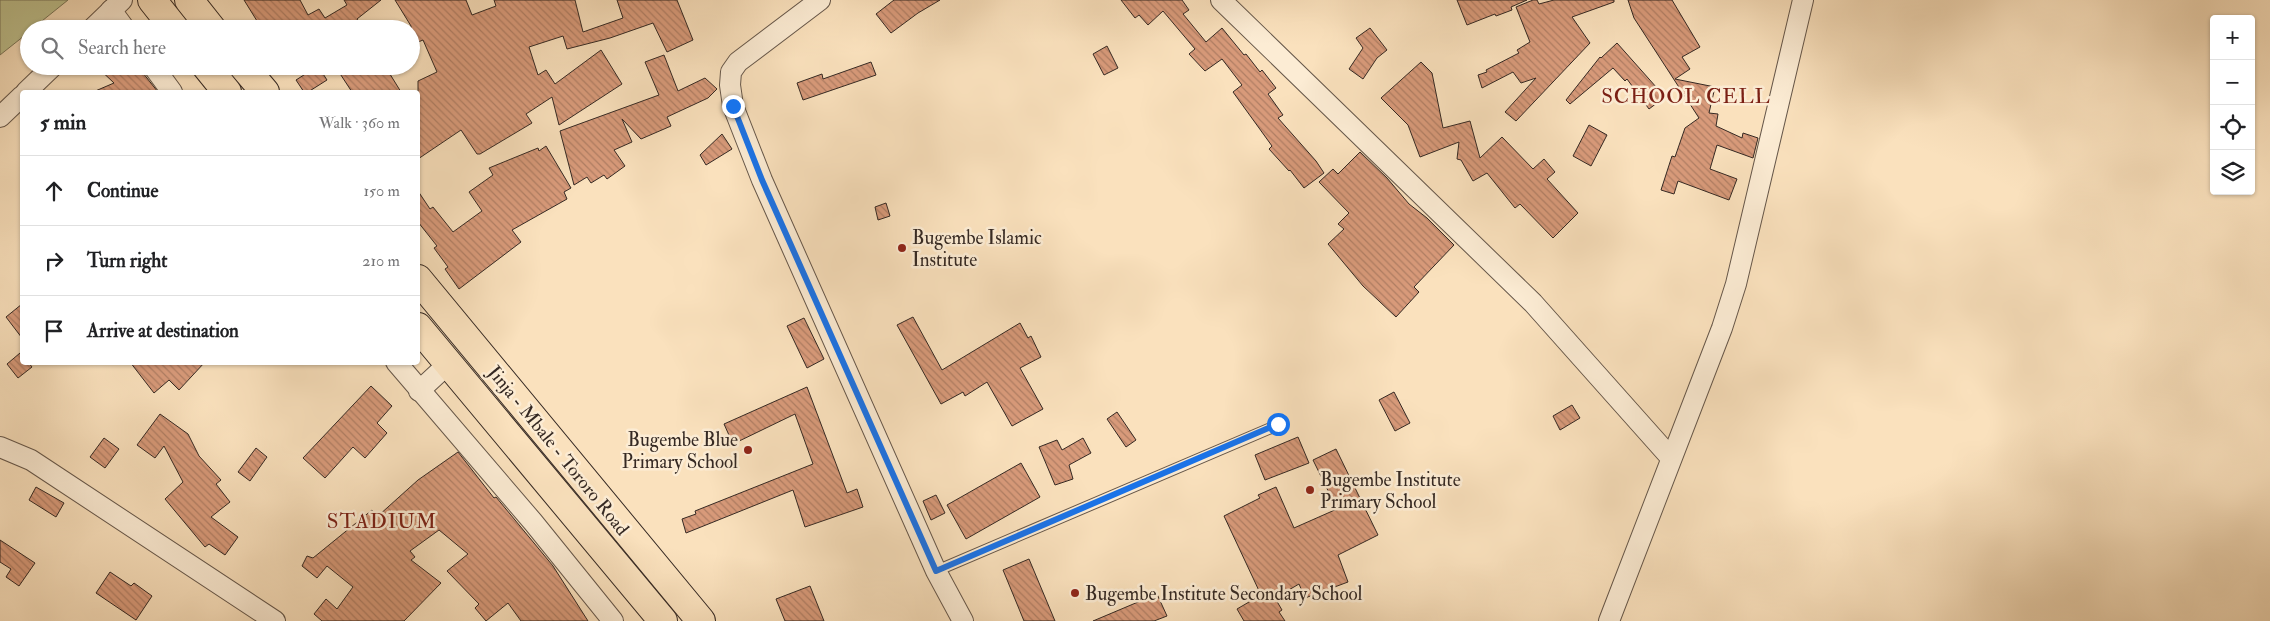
<!DOCTYPE html>
<html lang="en">
<head>
<meta charset="utf-8">
<style>
	:root { --surface:#fff; --page:#f6f6f6; --text:#202124; --muted:#757577; --line:#e0e0e0 }
	body { margin:0; font-family:"IM FELL Double Pica",serif; background:var(--page); color:var(--text) }
	.controls { position:absolute; right:15px; top:15px; display:grid; overflow:hidden; border-radius:5px; box-shadow:0 1px 4px #0004 }
	.controls button { width:45px; height:45px; display:grid; place-items:center; padding:0; border:0; border-bottom:1px solid var(--line); background:var(--surface); color:var(--text); font:25px sans-serif }
	.stop { position:absolute; width:15px; height:15px; margin:-11px; border:4px solid #1a73e8; border-radius:50%; background:#fff }
	.stop.end { background:#1a73e8; border-color:#fff; box-shadow:0 1px 5px #0008 }
	.list { margin:0; padding:0; list-style:none }
	h2 { display:flex; justify-content:space-between; align-items:center; height:65px; margin:0; padding:0 20px; font-size:21px }
	h2 small { font-size:16px; font-weight:400; color:var(--muted) }
	.list li { display:grid; grid-template-columns:32px 1fr auto; gap:15px; align-items:center; box-sizing:border-box; height:70px; padding:0 20px; border-top:1px solid var(--line) }
	.list b { display:block; font-size:19px; white-space:nowrap }
	.list em { font-size:16px; font-style:normal; color:var(--muted) }
	.icon { flex:none; width:28px; height:28px; fill:none; stroke:currentColor; stroke-width:2; stroke-linecap:round; stroke-linejoin:round }
	.map { position:relative; flex:none; width:2270px; height:621px; overflow:hidden }
	.search { position:absolute; background:var(--surface); box-shadow:0 1px 4px #0004; left:20px; top:20px; width:400px; height:55px; display:flex; align-items:center; gap:12px; box-sizing:border-box; padding:0 18px; border-radius:28px; color:var(--muted); font-size:19px }
	.panel { position:absolute; background:var(--surface); box-shadow:0 1px 4px #0004; left:20px; top:90px; width:400px; height:275px; border-radius:5px }
	.map>svg:first-child { display:block }
</style>
</head>
<body>
<div class="map">
<svg width="2270" height="621" viewBox="0 0 2270 621">
	<defs>
		<pattern id="building-back-hatch" width="6" height="6" patternUnits="userSpaceOnUse" patternTransform="scale(1.25)"><rect width="6" height="6" fill="#d89a7a"/><path d="M-1 5l2 2M0 0l6 6M5-1l2 2" fill="none" stroke="#b07e64"/></pattern>
	</defs>
	<rect width="100%" height="100%" fill="#fae1bd"/>
	<filter id="stains"><feTurbulence type="fractalNoise" baseFrequency=".004" numOctaves="4"/><feColorMatrix values="0 0 0 0 .2 0 0 0 0 .09 0 0 0 0 .02 0 0 0 .5 -.17"/></filter>
	<radialGradient id="worn" r=".72"><stop offset=".6" stop-color="#630" stop-opacity="0"/><stop offset="1" stop-color="#630" stop-opacity=".3"/></radialGradient>
	<!-- garden -->
	<path fill="#bfc390" stroke="#7a765a" d="M0,0h68l-36,29h-3v3l-29,23z"/>
	<!-- building -->
	<g fill="url(#building-back-hatch)" stroke="#352923">
		<path d="M244,0h56l8,15 11,-6 6,9 22,-13 -3,-5h37l-24,19 7,10h-102z"/>
		<path d="M395,0h71l6,15 24,-9 -2,-6h81l8,32 40,-14 -6,-18h60l16,40 -26,12 -14,-29 -43,15 -43,11 -4,-13 -34,11 9,28 8,-5 9,14 46,-34 21,34 -63,41 -7,-28 -26,17 6,9 -52,31h-3l-16,-24 -43,29v-78l19,-9 -14,-32 -12,5v-19z"/>
		<path d="M894,0h46l-22,13 -27,20 -15,-19z"/>
		<path d="M1121,0h61l7,10 -6,4 23,28 16,-14 22,27 2,-1 14,18 2,-2 14,18 -8,6 15,21 -5,3 38,43 8,12 -20,15 -14,-18 -1,1 -20,-22 3,-3 -39,-54 9,-7 -20,-26 -17,12 -16,-17 6,-5 -32,-38 -15,14 -9,-10 -4,3z"/>
		<path d="M1457,0h70l-16,7 1,3 -16,6 -1,-2 -28,11z"/>
		<path d="M1533,0h4l2,4 15,-4h60v2l-42,15 18,26 -74,78 -11,-9 31,-34 -15,5 -8,-11 -31,16 -4,-13 9,-3 -1,-2 33,-17 -2,-3 13,-8 -14,-35z"/>
		<path d="M1628,0h44l28,47 -18,10 8,12 -15,10 40,8 -6,26 9,1 -2,12 26,12 1,-5 15,5 -5,20 -36,-13 -7,24 27,10 -8,21 -51,-19 -4,13 -13,-4 11,-34 3,1 10,-29 14,-10 -65,-100z"/>
		<path d="M1370,28l17,22 -10,8 -14,21 -14,-10 14,-21 -7,-10z"/>
		<path d="M1617,43l48,54 -16,12 -22,-30 -2,2 -12,-13 -43,36 -4,-4 34,-43 1,1z"/>
		<path d="M1107,46l11,22 -14,7 -11,-21z"/>
		<path d="M664,55l14,36 27,-13 12,11 -9,9 -41,19 4,9 -30,13 -19,-20 10,23 -18,8 11,16 -18,13 -3,-4 -13,8 -4,-6 -13,8 -14,-54 99,-36 -14,-33z"/>
		<path d="M871,62l5,13 -73,25 -6,-17 25,-9 1,5z"/>
		<path d="M1421,62l11,11 11,55 27,-7 10,37 22,-21 31,32 11,-10 11,13 -8,7 31,34 -25,25 -33,-34 -5,4 -28,-35 -14,8 -12,-21 -4,-1 2,-17 -39,15 -12,-32 -27,-27z"/>
		<path d="M96,66h45l2,7 15,19h-65l21,-9z"/>
		<path d="M318,66l9,14 -19,12h-4l-8,-12z"/>
		<path d="M335,66h50l16,26h-49z"/>
		<path d="M1589,125l18,10 -16,31 -18,-10z"/>
		<path d="M722,134l10,15 -26,16 -6,-10z"/>
		<path d="M546,146l25,42 -7,4 3,7 -55,31 9,12 -62,47 -14,-20 3,-2 -14,-19 3,-2 -19,-24v-31l12,18 3,-2 20,25 29,-21 -13,-19 24,-17 -4,-7 49,-20 1,3z"/>
		<path d="M1360,152l27,26 22,26 18,14 27,27 -40,42 5,5 -23,25 -33,-31 -35,-42 16,-15 -6,-5 11,-11 -30,-31 14,-13 5,5z"/>
		<path d="M886,203l4,13 -12,4 -3,-13z"/>
		<path d="M22,304v34l-16,-21z"/>
		<path d="M913,317l29,53 78,-47 8,15 3,-2 10,21 -21,11 23,41 -31,17 -25,-44 -22,14 -2,-4 -22,12 -44,-79z"/>
		<path d="M804,318l20,41 -17,9 -20,-42z"/>
		<path d="M20,353l2,9h6l4,5 -14,11 -11,-14z"/>
		<path d="M130,362h75l-26,28 -10,-10 -15,13z"/>
		<path d="M371,386l21,20 -15,17 10,10 -22,25 -12,-11 -28,31 -22,-20z"/>
		<path d="M807,387l40,106 10,-4 6,18 -58,20 -12,-37 -107,43 -4,-14 14,-5 -1,-3 118,-47 -18,-50 -62,30 -9,-20z"/>
		<path d="M1394,392l16,31 -15,8 -16,-31z"/>
		<path d="M1572,405l8,13 -20,12 -7,-14z"/>
		<path d="M1117,412l19,28 -10,7 -19,-28z"/>
		<path d="M160,414l28,20 11,22 22,24 -5,4 14,18 -19,15 27,20 -13,18 -16,-11 -4,3 -40,-48 18,-17 -19,-36 -9,12 -18,-13z"/>
		<path d="M1298,437l11,26 -44,17 -10,-25z"/>
		<path d="M104,438l15,11 -14,19 -15,-11z"/>
		<path d="M1083,438l8,15 -22,12 4,14 -18,6 -16,-38 18,-7 5,10z"/>
		<path d="M256,448l11,9 -17,24 -12,-9z"/>
		<path d="M1336,449l42,86 -40,20 10,27 -43,16 -6,-14 -24,14 7,12 -3,2 6,9h-41l-7,-12 24,-14 -37,-79 36,-18 -2,-3 18,-8 18,41 43,-19 -24,-49z"/>
		<path d="M458,452l36,46 2,-1 57,69 35,55h-67l-13,-18 -22,18 -11,-13 4,-4 -32,-33 21,-17 -29,-24 -29,21 5,6 -4,3 30,23 -37,38h-82l-8,-7 12,-15 11,10 16,-22 -26,-21 -10,12 -15,-12 5,-10 6,2 59,-48 6,6 40,-36z"/>
		<path d="M1021,463l19,34 -74,42 -19,-34z"/>
		<path d="M36,487l28,16 -8,14 -27,-17z"/>
		<path d="M936,495l9,18 -14,7 -8,-19z"/>
		<path d="M0,540l35,23 -16,23 -13,-9 5,-8 -11,-7z"/>
		<path d="M1029,559l26,62h-31l-21,-51z"/>
		<path d="M110,572l21,14 3,-3 18,13 -16,24 -40,-27z"/>
		<path d="M810,586l14,35h-39l-9,-22z"/>
		<path d="M1157,594l10,22 -13,5h-61z"/>
	</g>
	<g fill="none" stroke-linecap="round" stroke-linejoin="round">
		<!-- service casing -->
		<g stroke="#66574a" stroke-width="12">
			<path id="service" d="M936,571l342,-146"/>
		</g>
		<!-- minor casing -->
		<g stroke="#66574a" stroke-width="22">
			<g id="minor">
				<path d="M820,0l-82,62 -7,10 -1,13 3,21 29,74 174,391 27,50"/>
				<path d="M1221,0l312,303 138,155"/>
				<path d="M111,10l14,19"/>
				<path d="M92,29l30,-29"/>
				<path d="M153,66l19,26"/>
				<path d="M26,92l27,-26"/>
				<path d="M0,117l22,-21"/>
				<path d="M396,362l137,160 80,99"/>
				<path d="M419,391l29,-27"/>
				<path d="M0,447l31,13 244,161"/>
				<path d="M1609,621l113,-293 14,-44 67,-284"/>
			</g>
		</g>
		<!-- trunk casing -->
		<g stroke="#352923" stroke-width="30">
			<g id="trunk">
				<path d="M152,0l23,29"/>
				<path d="M189,0l23,29"/>
				<path d="M206,66l21,26"/>
				<path d="M243,66l22,26"/>
				<path d="M418,279l283,342"/>
				<path d="M418,327l245,294"/>
			</g>
		</g>
		<!-- service -->
		<use href="#service" stroke="#fcecd4" stroke-width="10"/>
		<!-- minor -->
		<use href="#minor" stroke="#fcecd4" stroke-width="20"/>
		<!-- trunk -->
		<use href="#trunk" stroke="#fae1bd" stroke-width="28"/>
	</g>
	<g fill="none" stroke-linecap="round" stroke-linejoin="round">
		<!-- route -->
		<path stroke="#1a73e8" stroke-width="6" d="M733,106l29,74 174,391 342,-147"/>
	</g>
	<!-- markers -->
	<g fill="#8f2418" stroke="#fcecd4" stroke-width="2">
		<circle cx="902" cy="248" r="5"/>
		<circle cx="748" cy="450" r="5"/>
		<circle cx="1310" cy="490" r="5"/>
		<circle cx="1075" cy="593" r="5"/>
	</g>
	<g text-anchor="middle" stroke-width="5" stroke-linejoin="round" paint-order="stroke">
		<!-- poi labels -->
		<g font-size="19" fill="#352923" stroke="#fcecd4" text-anchor="start">
			<text x="912" y="244">Bugembe Islamic<tspan x="912" dy="22">Institute</tspan></text>
			<text x="738" y="446" text-anchor="end">Bugembe Blue<tspan x="738" dy="22">Primary School</tspan></text>
			<text x="1320" y="486">Bugembe Institute<tspan x="1320" dy="22">Primary School</tspan></text>
			<text x="1085" y="600">Bugembe Institute Secondary School</text>
		</g>
		<!-- street labels -->
		<g font-size="19" fill="#352923" stroke="#fcecd4">
			<text transform="translate(559 450) rotate(51)" y="7">Jinja - Mbale - Tororo Road</text>
		</g>
		<!-- quarter labels -->
		<g font-size="21" letter-spacing="1" fill="#7a1f14" stroke="#fcecd4">
			<text x="1686" y="103">SCHOOL CELL</text>
			<text x="382" y="528">STADIUM</text>
		</g>
	</g>
	<rect width="100%" height="100%" filter="url(#stains)"/>
	<rect width="100%" height="100%" fill="url(#worn)"/>
</svg>
<div class="controls">
<button>+</button>
<button>−</button>
<button><svg class="icon" aria-label="locate" viewBox="0 0 24 24"><circle cx="12" cy="12" r="6"/><path d="M12 2v4M12 18v4M2 12h4M18 12h4"/></svg></button>
<button><svg class="icon" aria-label="layers" viewBox="0 0 24 24"><path d="M12 4l9 5-9 5-9-5zM3 14l9 5 9-5"/></svg></button>
</div>
<div class="stop" style="left:1278px;top:424px"></div>
<div class="stop end" style="left:733px;top:106px"></div>
<div class="search"><svg class="icon" aria-label="search" viewBox="0 0 24 24"><circle cx="10" cy="10" r="6"/><path d="M15 15l6 6"/></svg>Search here</div>
<section class="panel">
<h2>5 min<small>Walk · 360 m</small></h2>
<ul class="list">
<li><svg class="icon" aria-label="ahead" viewBox="0 0 24 24"><path d="M12 20V5M6 11l6-6 6 6"/></svg><div><b>Continue</b></div><em>150 m</em></li>
<li><svg class="icon" aria-label="right" viewBox="0 0 24 24"><path d="M7 20v-9h11M14 6l5 5-5 5"/></svg><div><b>Turn right</b></div><em>210 m</em></li>
<li><svg class="icon" aria-label="arrive" viewBox="0 0 24 24"><path d="M6 21V4h12l-3 4 3 4H6"/></svg><div><b>Arrive at destination</b></div></li>
</ul>
</section>
</div>
</body>
</html>
